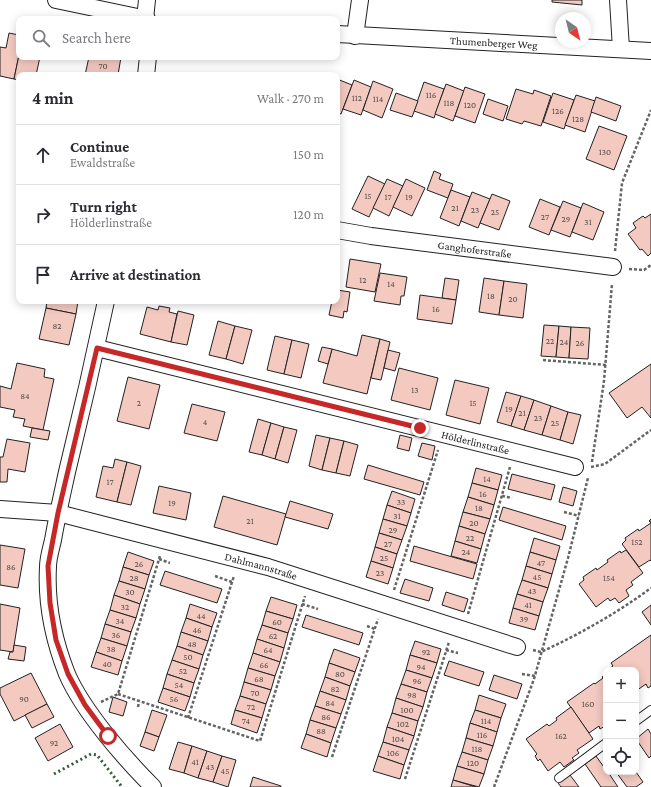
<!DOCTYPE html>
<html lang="en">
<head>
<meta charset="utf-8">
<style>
	:root { --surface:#fff; --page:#f7f7f7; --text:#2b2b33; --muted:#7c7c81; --line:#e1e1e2 }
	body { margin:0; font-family:"Crimson Pro",serif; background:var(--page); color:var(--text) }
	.controls { position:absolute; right:12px; bottom:12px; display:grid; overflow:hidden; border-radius:8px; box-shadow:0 2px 10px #0003 }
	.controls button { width:36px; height:36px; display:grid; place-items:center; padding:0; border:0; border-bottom:1px solid var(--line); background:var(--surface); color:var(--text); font:20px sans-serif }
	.compass { position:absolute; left:555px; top:12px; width:36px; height:36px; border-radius:50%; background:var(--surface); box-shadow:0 2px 10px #0003; rotate:145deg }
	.stop { position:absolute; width:12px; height:12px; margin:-9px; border:3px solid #c62828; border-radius:50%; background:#fff }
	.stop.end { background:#c62828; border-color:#fff; box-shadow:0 1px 4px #0008 }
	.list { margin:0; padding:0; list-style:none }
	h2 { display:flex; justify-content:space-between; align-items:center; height:52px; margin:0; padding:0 16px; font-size:17px }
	h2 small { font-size:13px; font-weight:400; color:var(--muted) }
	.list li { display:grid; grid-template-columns:26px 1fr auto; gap:12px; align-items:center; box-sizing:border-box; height:60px; padding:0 16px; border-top:1px solid var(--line) }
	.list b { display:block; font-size:15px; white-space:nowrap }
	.list p { margin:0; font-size:13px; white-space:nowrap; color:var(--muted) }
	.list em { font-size:13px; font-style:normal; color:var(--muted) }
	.icon { flex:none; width:22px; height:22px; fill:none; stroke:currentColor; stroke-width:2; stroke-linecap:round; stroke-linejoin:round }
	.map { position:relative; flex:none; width:651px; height:787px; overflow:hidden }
	.search { position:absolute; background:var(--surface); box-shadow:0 2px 10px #0003; left:16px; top:16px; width:324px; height:44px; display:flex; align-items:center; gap:10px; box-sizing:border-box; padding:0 14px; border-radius:8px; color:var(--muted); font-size:15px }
	.panel { position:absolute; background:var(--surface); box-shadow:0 2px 10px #0003; left:16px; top:72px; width:324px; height:232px; border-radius:8px }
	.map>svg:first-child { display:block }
</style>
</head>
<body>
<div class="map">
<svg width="651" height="787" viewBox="0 0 651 787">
	<rect width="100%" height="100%" fill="#fff"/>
	<!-- building -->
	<g fill="#f3c9c0" stroke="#222">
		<path d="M552,0h30v5l-30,-3z"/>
		<path d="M9,33l10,2v20l-5,24 -14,-3v-29l6,1z"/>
		<path d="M19,55v2h21l-4,18h-17v5l-5,-1z"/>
		<path d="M89,57h32l-3,18h-33z"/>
		<path d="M337,79l15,6 -11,29 -4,-1z"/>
		<path d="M354,80l17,7 -10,28 -18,-6z"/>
		<path d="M373,81l20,8 -11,29 -19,-8z"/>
		<path d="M424,82l20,7 -10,29 -20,-7z"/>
		<path d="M446,84l18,7 -11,30 -18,-7z"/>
		<path d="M465,87l20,7 -10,29 -20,-7z"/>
		<path d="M516,89l17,5 1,-4 17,6 -10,30 -17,-5 -2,3 -16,-5z"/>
		<path d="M396,93l22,8 -6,16 -22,-7z"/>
		<path d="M553,93l21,7 -10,29 -21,-7z"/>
		<path d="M576,95l19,6 -10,31 -20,-7z"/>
		<path d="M596,97l25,9 -5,15 -25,-9z"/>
		<path d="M488,99l20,7 -5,15 -20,-7z"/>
		<path d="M599,126l28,10 -13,34 -28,-11z"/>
		<path d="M434,171l7,3 -2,5 14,5 -5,14 -21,-8z"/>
		<path d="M368,176l17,8 -16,33 -17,-8z"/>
		<path d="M387,179l16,7 -14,30 -16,-8z"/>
		<path d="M406,179l19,9 -13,28 -19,-9z"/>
		<path d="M451,190l19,7 -11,29 -19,-8z"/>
		<path d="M472,192l18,7 -12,29 -17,-7z"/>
		<path d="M492,194l18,7 -11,29 -19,-7z"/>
		<path d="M540,199l20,8 -11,28 -20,-8z"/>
		<path d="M563,201l18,7 -11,29 -19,-7z"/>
		<path d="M583,203l21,9 -11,28 -21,-8z"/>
		<path d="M651,214v39l-3,3 -6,-7 -2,1 -12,-16 8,-6 -3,-5 10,-7 2,2z"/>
		<path d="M350,259l31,5 -6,28 -29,-5z"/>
		<path d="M380,273l27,4 -3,19h-3l-1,9 -26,-4z"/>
		<path d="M445,278l14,2 -3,20 -14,-2z"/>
		<path d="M484,278l20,3 -5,34 -20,-3z"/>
		<path d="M504,281l23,3 -4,34 -24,-3z"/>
		<path d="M337,290l13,2 -3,20 -3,-1 -1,7 -14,-3 3,-14h5z"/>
		<path d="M420,295l36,5 -4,24 -35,-5z"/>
		<path d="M47,301h31l-2,13 -30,-6z"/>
		<path d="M159,306l11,2 -1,4 8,2 -6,28 -31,-8 7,-27 11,3z"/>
		<path d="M46,308l30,6 -7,31 -30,-6z"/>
		<path d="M178,311l16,4 -7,30 -16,-3z"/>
		<path d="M218,321l17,5 -9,33 -17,-4z"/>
		<path d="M544,325l15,1 -3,31 -15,-1z"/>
		<path d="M235,326l17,4 -9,34 -17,-5z"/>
		<path d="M559,326l12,1 -2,31 -13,-1z"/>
		<path d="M571,327l19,1 -2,31 -19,-1z"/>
		<path d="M362,335l18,4 -13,55 -44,-11 9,-34 25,7z"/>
		<path d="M275,336l17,4 -8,34 -17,-4z"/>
		<path d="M380,339l10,3 -9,38 -10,-2z"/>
		<path d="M292,340l17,4 -8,34 -17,-4z"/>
		<path d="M322,347l10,2 -4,15 -10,-3z"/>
		<path d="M388,350l12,3 -5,18 -11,-3z"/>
		<path d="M17,363l28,6 -1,8 10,2 -11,51 -20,-4 2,-7 -12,-2 2,-7 -15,-3v-21l11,3z"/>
		<path d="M651,364v54l-9,-11 -15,11 -18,-25z"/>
		<path d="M399,368l39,10 -8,32 -39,-10z"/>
		<path d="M128,377l32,8 -11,44 -32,-8z"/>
		<path d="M455,380l34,8 -9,36 -34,-9z"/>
		<path d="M506,392l15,4 -10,30 -14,-4z"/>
		<path d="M521,396l13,4 -10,30 -13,-4z"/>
		<path d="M534,400l17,6 -9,29 -18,-5z"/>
		<path d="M192,404l33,8 -8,29 -33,-8z"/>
		<path d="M551,406l17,6 -8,28 -18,-5z"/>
		<path d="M568,412l13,3 -8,29 -13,-4z"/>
		<path d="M258,419l13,4 -9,32 -13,-3z"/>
		<path d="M271,423l13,4 -9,32 -13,-4z"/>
		<path d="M284,427l13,3 -9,33 -13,-4z"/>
		<path d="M32,428l18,3 -2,9 -18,-3z"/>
		<path d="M316,435l14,3 -8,32 -13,-4z"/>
		<path d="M400,435l12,3 -3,13 -12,-3z"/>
		<path d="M330,438l14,3 -8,32 -14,-3z"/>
		<path d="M7,439l23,4 -5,29 -17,-3 -1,13h-7v-25h3z"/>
		<path d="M344,441l14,4 -8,31 -14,-3z"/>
		<path d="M422,443l13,3 -3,14 -14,-4z"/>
		<path d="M115,459l12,3 -10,40 -21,-5 7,-31 10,2z"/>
		<path d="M127,462l14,4 -10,39 -14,-3z"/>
		<path d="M368,465l56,17 -4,13 -56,-16z"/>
		<path d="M476,468l26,7 -4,15 -26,-7z"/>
		<path d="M512,474l43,11 -4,15 -43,-11z"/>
		<path d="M472,483l26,7 -4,15 -26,-8z"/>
		<path d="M159,486l32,7 -5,27 -33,-7z"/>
		<path d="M563,487l14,4 -4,15 -14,-4z"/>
		<path d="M392,491l23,8 -4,14 -24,-8z"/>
		<path d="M223,496l63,18 -9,31 -63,-18z"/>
		<path d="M468,497l26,8 -4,14 -27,-7z"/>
		<path d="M290,501l43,13 -5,15 -43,-12z"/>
		<path d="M387,505l24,8 -4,13 -24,-7z"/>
		<path d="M503,507l63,19 -4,14 -63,-20z"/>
		<path d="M463,512l27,7 -5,15 -26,-8z"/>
		<path d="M383,519l24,7 -5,14 -23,-7z"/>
		<path d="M651,519v42l-1,-1 -11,7 -17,-23 4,-4 -1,-2 13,-9 1,2 12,-8 -2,-2z"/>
		<path d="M459,526l26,8 -4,15 -26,-8z"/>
		<path d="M379,533l23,7 -5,14 -22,-7z"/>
		<path d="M534,538l26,8 -4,14 -26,-8z"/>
		<path d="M455,541l26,8 -4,14 -26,-7z"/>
		<path d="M0,545l25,4 -7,39 -18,-3z"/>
		<path d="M414,546l63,18 -4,15 -63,-18z"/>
		<path d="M375,547l22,7 -4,14 -22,-7z"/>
		<path d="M626,550l17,23 -12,9 2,3 -7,5 3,6 -10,7 -4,-5 -5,3 -2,-3 -12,9 -17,-23 5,-4 -1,-3 13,-9 1,2 11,-8 -1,-2 13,-9 1,2z"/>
		<path d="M128,552l26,9 -5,14 -26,-8z"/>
		<path d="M530,552l26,8 -4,14 -26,-8z"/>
		<path d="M371,561l22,7 -5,16 -22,-7z"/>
		<path d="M526,566l26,8 -4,14 -26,-8z"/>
		<path d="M123,567l26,8 -4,14 -26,-8z"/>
		<path d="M165,571l57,18 -5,14 -57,-18z"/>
		<path d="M405,579l28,9 -4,13 -29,-8z"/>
		<path d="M522,580l26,8 -5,14 -26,-8z"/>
		<path d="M119,581l26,8 -5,15 -26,-9z"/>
		<path d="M446,592l22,7 -4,13 -22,-7z"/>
		<path d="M517,594l26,8 -4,14 -26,-8z"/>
		<path d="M114,595l26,9 -4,14 -26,-8z"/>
		<path d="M271,597l26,8 -4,14 -27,-8z"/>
		<path d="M0,604l20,4 -7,44 -13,-2z"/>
		<path d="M190,604l27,9 -5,14 -26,-9z"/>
		<path d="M651,605v20l-9,-13z"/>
		<path d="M513,608l26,8 -4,14 -26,-7z"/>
		<path d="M110,610l26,8 -5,14 -26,-8z"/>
		<path d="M266,611l27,8 -5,14 -26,-8z"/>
		<path d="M306,615l57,18 -4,12 -57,-18z"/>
		<path d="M186,618l26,9 -4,14 -27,-9z"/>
		<path d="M105,624l26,8 -4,14 -26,-8z"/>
		<path d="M262,625l26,8 -4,15 -27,-9z"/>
		<path d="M181,632l27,9 -5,14 -26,-9z"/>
		<path d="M651,635v51l-3,2 -2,-4 -10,7v-21h-25l-1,-2 3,-2 -2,-3z"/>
		<path d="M101,638l26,8 -5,15 -26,-9z"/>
		<path d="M257,639l27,9 -4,14 -27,-9z"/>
		<path d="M415,641l26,8 -4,14 -27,-8z"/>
		<path d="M14,645l12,2 -2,14 -16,-2 2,-7h3z"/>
		<path d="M177,646l26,9 -4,14 -27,-9z"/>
		<path d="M334,649l26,9 -5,14 -26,-9z"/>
		<path d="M96,652l26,9 -4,14 -27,-8z"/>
		<path d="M253,653l27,9 -5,14 -27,-8z"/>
		<path d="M410,655l27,8 -5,15 -26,-8z"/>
		<path d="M172,660l27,9 -5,14 -27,-9z"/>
		<path d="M449,661l35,11 -5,14 -35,-11z"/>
		<path d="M329,663l26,9 -5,14 -25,-9z"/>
		<path d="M248,668l27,8 -4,14 -27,-8z"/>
		<path d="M406,670l26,8 -5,14 -26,-8z"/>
		<path d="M31,673l16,31 -33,17 -14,-27v-6z"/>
		<path d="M167,674l27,9 -4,14 -27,-9z"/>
		<path d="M606,674v47l-3,2 2,3 -5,3 -1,-3 -10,7 -22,-31 27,-19 1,1 8,-6 -1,-1z"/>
		<path d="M494,675l28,9 -5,15 -28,-9z"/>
		<path d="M325,677l25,9 -4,14 -26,-9z"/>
		<path d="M244,682l27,8 -5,14 -26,-8z"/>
		<path d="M401,684l26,8 -4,15 -27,-9z"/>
		<path d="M163,688l27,9 -5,14 -27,-9z"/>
		<path d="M320,691l26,9 -5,14 -26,-8z"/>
		<path d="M479,695l27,9 -5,14 -26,-8z"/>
		<path d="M240,696l26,8 -4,14 -27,-8z"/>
		<path d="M113,697l14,5 -4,14 -14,-4z"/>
		<path d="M396,698l27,9 -5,14 -26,-8z"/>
		<path d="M47,704l7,13 -22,11 -7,-13z"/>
		<path d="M315,706l26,8 -5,14 -26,-8z"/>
		<path d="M571,707l22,32 -16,11 2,3 -7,5 2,2 -3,2 -7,5 -4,-5 -12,9 -8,-12 -2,2 -3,-5 2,-2 -11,-15 21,-15 2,2 8,-6 -1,-2z"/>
		<path d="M152,710l15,5 -8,22 -14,-5z"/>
		<path d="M235,710l27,8 -5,15 -26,-9z"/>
		<path d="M475,710l26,8 -4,14 -27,-9z"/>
		<path d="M392,713l26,8 -4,15 -27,-9z"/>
		<path d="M310,720l26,8 -5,15 -25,-9z"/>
		<path d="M470,723l27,9 -4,14 -27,-8z"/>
		<path d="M60,724l13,23 -25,14 -13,-23z"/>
		<path d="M387,727l27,9 -5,14 -26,-8z"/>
		<path d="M648,729l3,5v22l-2,2 -13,-19z"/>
		<path d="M145,732l14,5 -5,14 -14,-5z"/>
		<path d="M306,734l25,9 -4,14 -26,-9z"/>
		<path d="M466,738l27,8 -5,14 -26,-8z"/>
		<path d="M178,742l14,4 -8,27 -15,-4z"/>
		<path d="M383,742l26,8 -5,15 -26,-9z"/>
		<path d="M192,746l15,5 -9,27 -14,-5z"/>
		<path d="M207,751l15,5 -9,26 -15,-4z"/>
		<path d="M462,752l26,8 -4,14 -27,-8z"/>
		<path d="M222,756l14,4 -8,27 -15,-5z"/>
		<path d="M378,756l26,9 -4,14 -27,-8z"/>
		<path d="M596,756l10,14v2h2l10,15h-17l-16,-23z"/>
		<path d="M457,766l27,8 -5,13 -26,-7z"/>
		<path d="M616,772h20l7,10 -7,5h-9z"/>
		<path d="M570,775l9,12h-18l-3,-4z"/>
		<path d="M253,777l28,9v1h-31z"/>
		<path d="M453,780l23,7h-25z"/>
	</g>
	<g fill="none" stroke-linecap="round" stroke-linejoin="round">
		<!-- lane casing -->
		<g stroke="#222" stroke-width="10">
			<g id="lane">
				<path d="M636,721l15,-11"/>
				<path d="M559,778l47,-35"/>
			</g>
		</g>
		<!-- street casing -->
		<g stroke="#222" stroke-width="18">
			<g id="street">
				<path d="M56,0l91,19"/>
				<path d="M618,0l3,49"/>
				<path d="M145,19l2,-19"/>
				<path id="s1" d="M337,34l314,17"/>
				<path d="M355,36l5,-36"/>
				<path d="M146,75l2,-18"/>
				<path id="s2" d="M337,230l34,6 242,31"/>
				<path d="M106,301c-12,57 -25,114 -39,171 -5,23 -10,45 -14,68 -2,9 -5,18 -5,27 -2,36 6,74 19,107 16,37 57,84 86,113"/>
				<path id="s3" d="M97,348l478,119"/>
				<path id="s4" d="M0,509l58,4 210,54 249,80"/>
			</g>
		</g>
		<!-- path -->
		<g stroke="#646464" stroke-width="2.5" stroke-dasharray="3 2" stroke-linecap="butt">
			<path d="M615,251l7,-68 29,-73"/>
			<path d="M629,269l15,1 7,-5"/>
			<path d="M543,360l63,5"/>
			<path d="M592,462l12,-81 8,-97"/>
			<path d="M591,467l14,-3 46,-34"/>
			<path d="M502,496l10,2"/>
			<path d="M564,512l15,4"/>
			<path d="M159,559l11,4"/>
			<path d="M215,576l17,6"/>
			<path d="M394,590l44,-140"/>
			<path d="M302,604l16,5"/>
			<path d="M468,614l42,-147"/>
			<path d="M367,626l8,3"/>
			<path d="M446,650l12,3"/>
			<path d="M533,650l8,2c39,-18 76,-39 110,-64"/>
			<path d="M522,674l13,2"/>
			<path d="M118,694l142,47 45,-145"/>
			<path d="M101,702l17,-8 42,-138"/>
			<path d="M138,707l1,-5"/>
			<path d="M188,718l46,-142"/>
			<path d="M332,757l46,-138"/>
			<path d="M405,779l44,-137"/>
			<path d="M494,787l40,-108 34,-121 20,-80"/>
		</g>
		<!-- lane -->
		<use href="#lane" stroke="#fff" stroke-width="8"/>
		<!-- street -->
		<use href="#street" stroke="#fff" stroke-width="16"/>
		<!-- hedge -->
		<path stroke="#2f5e38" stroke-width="3" stroke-dasharray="2 3" stroke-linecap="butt" d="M54,774l37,-20 6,1 25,32"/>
	</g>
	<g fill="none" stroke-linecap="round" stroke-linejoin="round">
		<!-- route -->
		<path stroke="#c62828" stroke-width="5" d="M108,736l-23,-31 -17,-31 -12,-34 -6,-37 -2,-37 10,-53 39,-165 323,80"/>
	</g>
	<g text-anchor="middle" stroke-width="3" stroke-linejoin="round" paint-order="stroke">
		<!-- number labels -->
		<g font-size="9" fill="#564c4a">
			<text x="103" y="69">70</text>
			<text x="431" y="98">116</text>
			<text x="357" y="101">112</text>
			<text x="378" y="102">114</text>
			<text x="449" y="106">118</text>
			<text x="470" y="108">120</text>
			<text x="558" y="114">126</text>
			<text x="578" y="122">128</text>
			<text x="605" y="155">130</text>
			<text x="368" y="199">15</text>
			<text x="388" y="200">17</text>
			<text x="409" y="200">19</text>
			<text x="455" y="211">21</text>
			<text x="475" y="213">23</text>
			<text x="495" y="215">25</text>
			<text x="545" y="220">27</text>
			<text x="566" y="222">29</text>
			<text x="588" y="225">31</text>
			<text x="363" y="283">12</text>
			<text x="391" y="287">14</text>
			<text x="491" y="299">18</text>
			<text x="513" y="302">20</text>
			<text x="436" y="312">16</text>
			<text x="57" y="329">82</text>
			<text x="550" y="344">22</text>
			<text x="564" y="345">24</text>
			<text x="580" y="346">26</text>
			<text x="415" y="393">13</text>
			<text x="25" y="399">84</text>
			<text x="139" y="406">2</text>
			<text x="473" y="406">15</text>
			<text x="509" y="412">19</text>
			<text x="522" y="416">21</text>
			<text x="538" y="421">23</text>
			<text x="205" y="425">4</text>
			<text x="555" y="426">25</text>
			<text x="487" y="482">14</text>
			<text x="110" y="485">17</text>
			<text x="483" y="497">16</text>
			<text x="401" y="505">33</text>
			<text x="172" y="506">19</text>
			<text x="479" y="511">18</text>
			<text x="397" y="519">31</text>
			<text x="250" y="524">21</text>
			<text x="474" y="526">20</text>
			<text x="393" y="533">29</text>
			<text x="470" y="541">22</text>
			<text x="637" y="545">152</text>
			<text x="388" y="547">27</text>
			<text x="466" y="555">24</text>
			<text x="384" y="561">25</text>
			<text x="541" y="566">47</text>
			<text x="139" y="567">26</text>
			<text x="11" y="570">86</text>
			<text x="380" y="576">23</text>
			<text x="537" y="580">45</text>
			<text x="134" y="581">28</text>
			<text x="609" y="581">154</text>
			<text x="532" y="594">43</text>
			<text x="130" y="595">30</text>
			<text x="528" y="608">41</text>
			<text x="125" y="610">32</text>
			<text x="201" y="619">44</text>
			<text x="524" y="622">39</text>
			<text x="120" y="624">34</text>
			<text x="277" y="625">60</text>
			<text x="197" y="633">46</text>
			<text x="116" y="638">36</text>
			<text x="273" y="639">62</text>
			<text x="192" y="647">48</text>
			<text x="111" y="652">38</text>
			<text x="268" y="653">64</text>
			<text x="426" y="655">92</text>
			<text x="188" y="660">50</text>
			<text x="107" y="667">40</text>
			<text x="264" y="668">66</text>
			<text x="421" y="670">94</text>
			<text x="183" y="674">52</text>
			<text x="340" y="677">80</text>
			<text x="259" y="682">68</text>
			<text x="417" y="684">96</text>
			<text x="179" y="688">54</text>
			<text x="335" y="692">82</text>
			<text x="255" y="696">70</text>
			<text x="412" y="698">98</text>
			<text x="24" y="702">90</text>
			<text x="174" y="702">56</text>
			<text x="330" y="706">84</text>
			<text x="588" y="707">160</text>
			<text x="251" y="710">72</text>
			<text x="407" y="713">100</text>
			<text x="326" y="720">86</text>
			<text x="246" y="724">74</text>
			<text x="486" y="724">114</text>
			<text x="403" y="727">102</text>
			<text x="321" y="734">88</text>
			<text x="482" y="738">116</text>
			<text x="561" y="739">162</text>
			<text x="398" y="742">104</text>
			<text x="54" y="746">92</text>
			<text x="477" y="752">118</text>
			<text x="393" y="756">106</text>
			<text x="195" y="765">41</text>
			<text x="473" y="766">120</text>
			<text x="210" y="770">43</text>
			<text x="225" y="774">45</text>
		</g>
		<!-- street labels -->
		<g font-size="11" fill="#222" stroke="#fff">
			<text dy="4" stroke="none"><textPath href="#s1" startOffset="157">Thumenberger Weg</textPath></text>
			<text dy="4" stroke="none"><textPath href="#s2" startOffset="139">Ganghoferstraße</textPath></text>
			<text dy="4" stroke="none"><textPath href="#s3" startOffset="390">Hölderlinstraße</textPath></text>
			<text dy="4" stroke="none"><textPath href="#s4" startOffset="268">Dahlmannstraße</textPath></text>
		</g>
	</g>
</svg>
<div class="controls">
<button>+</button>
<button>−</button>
<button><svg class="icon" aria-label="locate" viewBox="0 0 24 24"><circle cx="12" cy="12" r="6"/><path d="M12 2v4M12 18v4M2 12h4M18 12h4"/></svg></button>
</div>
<svg class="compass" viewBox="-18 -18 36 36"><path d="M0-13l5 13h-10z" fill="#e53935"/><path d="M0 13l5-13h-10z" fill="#7c7c81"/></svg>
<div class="stop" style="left:108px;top:736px"></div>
<div class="stop end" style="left:420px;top:428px"></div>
<div class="search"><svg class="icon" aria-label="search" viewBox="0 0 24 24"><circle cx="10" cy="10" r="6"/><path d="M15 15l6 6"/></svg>Search here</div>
<section class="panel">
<h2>4 min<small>Walk · 270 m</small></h2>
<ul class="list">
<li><svg class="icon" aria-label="ahead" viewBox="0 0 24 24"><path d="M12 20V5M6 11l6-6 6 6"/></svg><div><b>Continue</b><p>Ewaldstraße</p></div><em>150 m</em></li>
<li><svg class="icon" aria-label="right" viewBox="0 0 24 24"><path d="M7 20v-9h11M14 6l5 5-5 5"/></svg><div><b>Turn right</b><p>Hölderlinstraße</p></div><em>120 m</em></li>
<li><svg class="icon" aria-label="arrive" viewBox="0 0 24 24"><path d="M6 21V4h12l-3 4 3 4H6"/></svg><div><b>Arrive at destination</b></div></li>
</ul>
</section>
</div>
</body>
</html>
